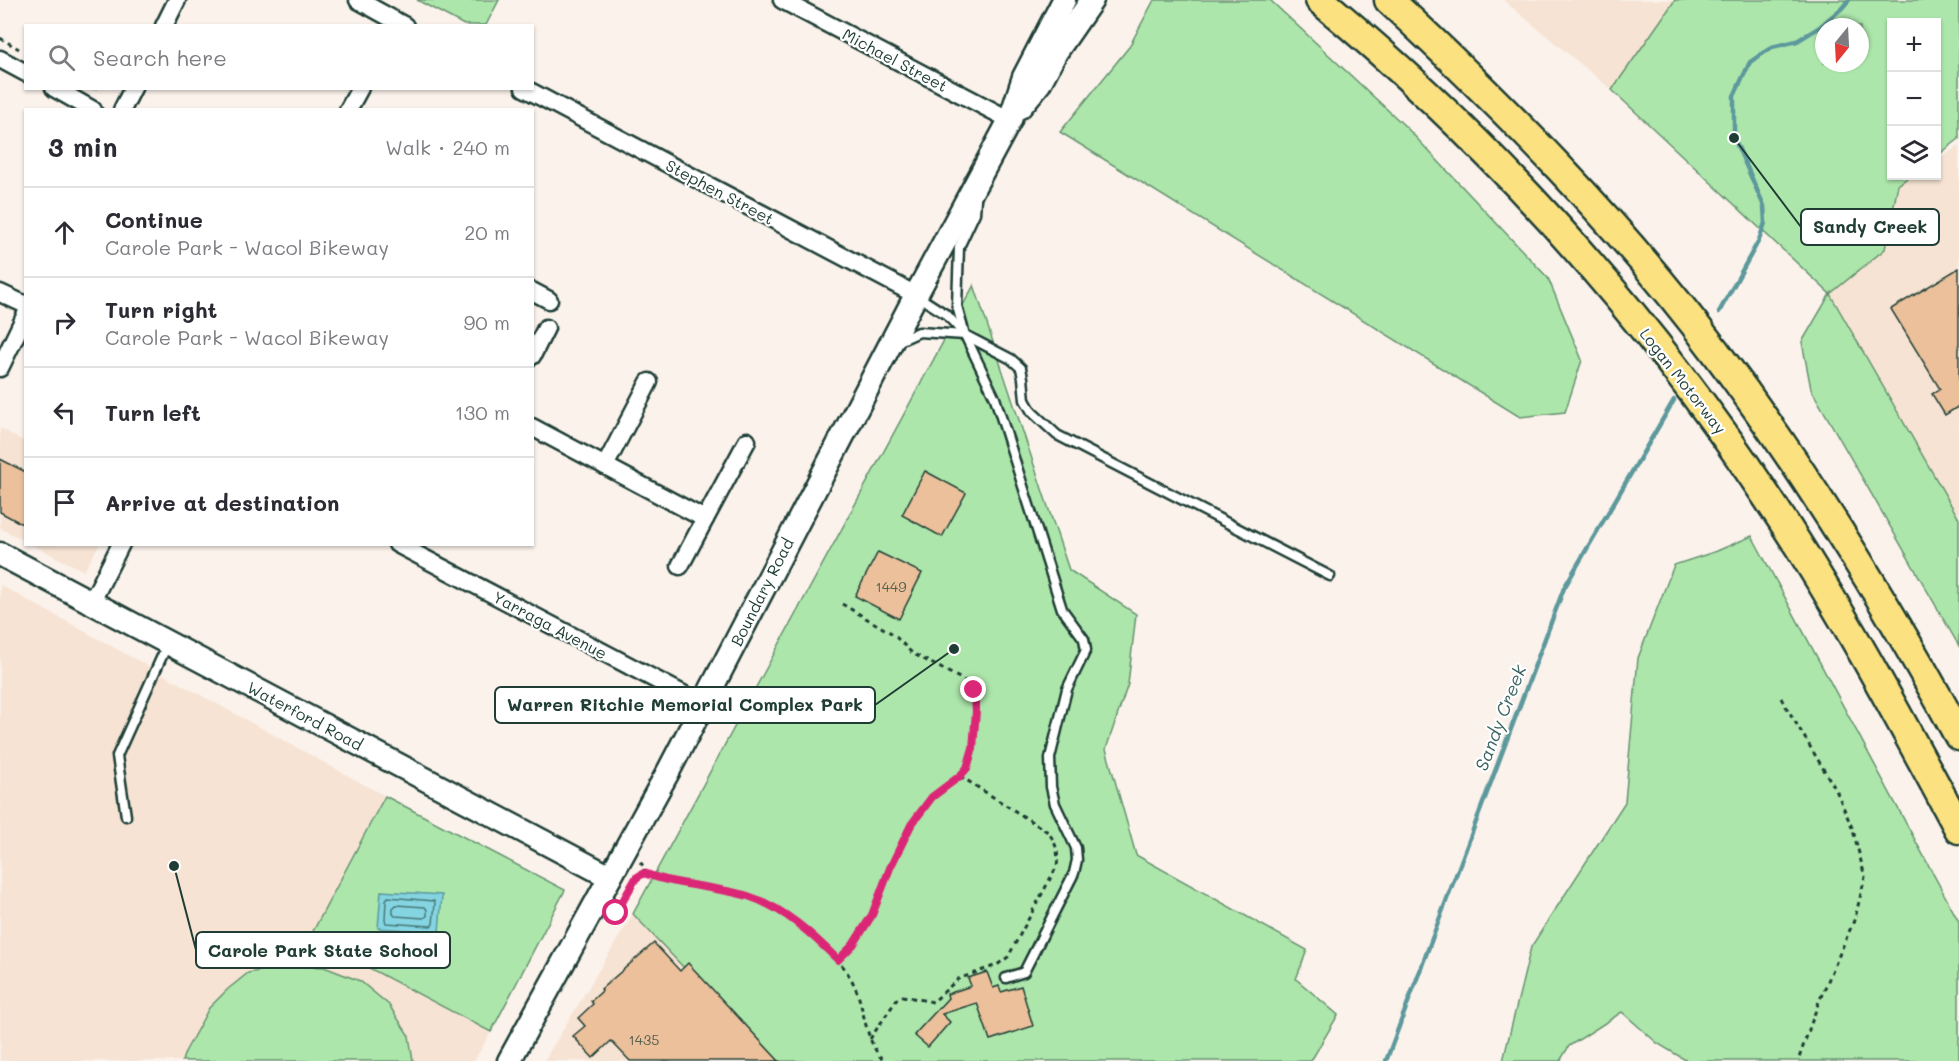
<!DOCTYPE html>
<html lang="en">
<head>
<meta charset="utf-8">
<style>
	:root { --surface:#fff; --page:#f2f2f3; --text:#2b2b33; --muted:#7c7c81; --line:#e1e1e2 }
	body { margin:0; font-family:Mali,sans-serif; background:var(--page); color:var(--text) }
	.controls { position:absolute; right:18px; top:18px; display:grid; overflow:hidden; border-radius:0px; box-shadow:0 2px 4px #0004 }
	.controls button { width:54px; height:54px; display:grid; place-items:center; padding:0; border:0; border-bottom:2px solid var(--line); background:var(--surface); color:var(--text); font:30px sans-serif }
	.compass { position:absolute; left:1815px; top:18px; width:54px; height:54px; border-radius:50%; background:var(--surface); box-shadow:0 2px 4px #0004; rotate:198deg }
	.stop { position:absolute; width:18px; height:18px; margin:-14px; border:4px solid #db2777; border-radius:50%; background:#fff }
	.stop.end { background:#db2777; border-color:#fff; box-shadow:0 2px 6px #0008 }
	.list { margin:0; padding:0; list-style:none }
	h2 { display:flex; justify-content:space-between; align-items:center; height:78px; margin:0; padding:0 24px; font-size:26px }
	h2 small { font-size:20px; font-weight:400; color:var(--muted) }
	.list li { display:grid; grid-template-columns:39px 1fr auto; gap:18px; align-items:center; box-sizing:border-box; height:90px; padding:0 24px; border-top:2px solid var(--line) }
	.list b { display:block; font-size:22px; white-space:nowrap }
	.list p { margin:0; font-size:20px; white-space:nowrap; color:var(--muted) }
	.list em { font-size:20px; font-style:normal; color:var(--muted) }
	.icon { flex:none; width:33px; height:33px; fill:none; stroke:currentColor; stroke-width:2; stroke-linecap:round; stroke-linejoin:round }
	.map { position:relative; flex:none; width:1959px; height:1061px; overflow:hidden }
	.search { position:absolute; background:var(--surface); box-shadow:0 2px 4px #0004; left:24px; top:24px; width:510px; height:66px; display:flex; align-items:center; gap:15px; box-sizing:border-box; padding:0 21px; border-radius:0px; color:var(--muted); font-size:22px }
	.panel { position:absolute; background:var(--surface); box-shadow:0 2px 4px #0004; left:24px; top:108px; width:510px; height:438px; border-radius:0px }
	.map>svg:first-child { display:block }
</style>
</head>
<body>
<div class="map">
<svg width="1959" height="1061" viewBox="0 0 1959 1061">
	<rect width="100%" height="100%" fill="#fbf2eb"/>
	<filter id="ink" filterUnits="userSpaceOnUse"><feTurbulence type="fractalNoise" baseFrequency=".0167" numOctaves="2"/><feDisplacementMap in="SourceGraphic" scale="12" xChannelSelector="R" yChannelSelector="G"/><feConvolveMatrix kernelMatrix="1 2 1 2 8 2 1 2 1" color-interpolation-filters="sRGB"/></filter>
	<g filter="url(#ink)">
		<!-- built -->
		<g fill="#f6e3d3">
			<path d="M1503,0h172l-63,90z"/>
			<path d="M1959,146v373l-129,-225 55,-45 13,-65 14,-8h24l1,-16z"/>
			<path d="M0,428l25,14v99l-25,-13z"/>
			<path d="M32,545h67l-15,26z"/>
			<path d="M0,585l385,211 -75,141 181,95 -17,29h-474z"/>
			<path d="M633,914l139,147h-228z"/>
		</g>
		<!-- green -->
		<g fill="#ade6ab" stroke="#669270" stroke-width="1.5" fill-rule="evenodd">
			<path d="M417,0h82l-13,25h-22z"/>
			<path d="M1154,0h116l137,128 141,150 34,82 -17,52 -45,5 -460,-285 69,-85z"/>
			<path d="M1675,0h284v139l-22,17 -1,-134h-44v154h18l-12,9 -13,64 -55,45 129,225v127l-148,-257 -9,-47 28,-48 -218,-204zM1824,27h36v36h-36z"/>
			<path d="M974,285l95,285 67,44 -8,70 -22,65 30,106 171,95 -11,29 42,36 -27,46h-539l-139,-147z"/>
			<path d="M1752,536l207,386v139h-272l-30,-18 -35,-31 -53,34 -9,15h-57l28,-114 94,-145 13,-144 36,-93 43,-14z"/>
			<path d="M385,796l180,94 -74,142 -181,-95z"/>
			<path d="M286,966l38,1 36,14 29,24 20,31 4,25h-231l3,-9 24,-44 19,-19 20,-16z"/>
		</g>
		<!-- water -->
		<path fill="#84d4e1" stroke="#5c989c" stroke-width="1.5" d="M381,891l61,4 -3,37 -61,-4z"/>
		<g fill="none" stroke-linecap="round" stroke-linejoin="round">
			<!-- shore -->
			<g stroke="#477979" stroke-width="1.5">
				<path d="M388,897l46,4 1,2 -2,21 -2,2 -45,-3 -1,-3 1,-20z"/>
				<path d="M396,905l29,2 2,3v6l-3,2 -29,-2 -2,-2v-6z"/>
			</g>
			<!-- stream -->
			<g stroke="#5c989c" stroke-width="4.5">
				<path d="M1719,312l40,-72 6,-17 -1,-17 -30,-68v-42l16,-34 22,-15 25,-6 23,-14 22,-19 7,-8"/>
				<path d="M1386,1061l178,-473 110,-188"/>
			</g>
		</g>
		<!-- building -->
		<g fill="#ebc09b" stroke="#1f3d34" stroke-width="1.5">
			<path d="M1959,268v138l-14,9 -13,-21 8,-5 -49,-80z"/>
			<path d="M0,459l26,13v54l-26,-14z"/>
			<path d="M925,471l41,22 -24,44 -40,-22z"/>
			<path d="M878,552l44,21 -23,46 -44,-23z"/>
			<path d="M654,943l26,28 8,-8 91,98h-149l-19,-20 -18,17 -20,-22 12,-10 -7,-8 15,-14 -2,-3 11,-10 -1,-2z"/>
			<path d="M987,972l6,16 6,-2 2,6 20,-6 12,40 -43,14 -13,-37 -35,11 8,8 -22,25 -14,-12 34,-37 -1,-4 24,-8 -3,-8z"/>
		</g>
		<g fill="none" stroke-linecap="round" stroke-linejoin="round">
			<!-- lane casing -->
			<g stroke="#1f3d34" stroke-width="13">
				<g id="lane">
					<path d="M976,199l-1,14 -16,34 -2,59 8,29 30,63 67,211 22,30 2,11 -19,39 -17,69 1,29 4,17 21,44 1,12 -3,13 -50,99 -18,6"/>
					<path d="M916,295l31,20 18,20 46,24 10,9 2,10 2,22 7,12 25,23 273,141"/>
					<path d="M899,341l20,-9 46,3"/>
					<path d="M126,816l-9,-60 50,-111"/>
				</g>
			</g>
			<!-- street casing -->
			<g stroke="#1f3d34" stroke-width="21">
				<g id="street">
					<path d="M358,0l47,26"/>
					<path d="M782,0l228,120"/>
					<path d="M164,26l13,-26"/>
					<path d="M0,59l26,14"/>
					<path d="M54,88l39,22"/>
					<path d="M524,88l392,207"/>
					<path d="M122,110l11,-22"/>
					<path d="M348,110l12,-22"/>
					<path d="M532,291l17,9"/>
					<path d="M0,293l26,12"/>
					<path d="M532,356l14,-28"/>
					<path d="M0,368l26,-54"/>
					<path d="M532,427l173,92 42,-78"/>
					<path d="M605,466l44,-84"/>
					<path d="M397,544l307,161"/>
					<path d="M680,566l25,-47"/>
					<path d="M91,603l30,-59"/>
				</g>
			</g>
			<!-- secondary casing -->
			<g stroke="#1f3d34" stroke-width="27">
				<g id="secondary">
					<path d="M1020,107l19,-23 17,-32 36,-52"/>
					<path d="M0,554l610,323"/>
					<path d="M509,1061l159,-289 248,-477 94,-175 14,-43 40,-77"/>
				</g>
			</g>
			<!-- highway casing -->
			<g stroke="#1f3d34" stroke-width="33">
				<g id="highway">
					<path d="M1320,0c171,142 322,310 445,494 72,107 133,221 194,335"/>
					<path d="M1389,0c117,109 230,223 326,351 92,122 171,251 244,385"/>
				</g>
			</g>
			<!-- path -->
			<g stroke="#1f3d34" stroke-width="3" stroke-dasharray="4.5 4.5" stroke-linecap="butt">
				<path d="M0,38l19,11"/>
				<path d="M92,88h6"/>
				<path d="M842,604l51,30 19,19 57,30 5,7 2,10 -3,49 -6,19 -7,8"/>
				<path d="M1781,698l55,92 17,40 12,47 -10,41 -37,86 -20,57"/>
				<path d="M640,862l5,6 -1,5"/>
				<path d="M612,910l4,3 21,-35 7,-5c25,10 51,11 76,16 11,3 22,4 32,8 35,14 78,47 98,80 16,26 12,62 34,84"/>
				<path d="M838,960l15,-15 19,-30 18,-47 21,-43 21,-28 28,-21 88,56c8,11 11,20 9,34l-49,91 -11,8 -39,14 -25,23 -30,-6 -6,3 -27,40"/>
			</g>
			<!-- lane -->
			<use href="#lane" stroke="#fff" stroke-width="8"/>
			<!-- street -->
			<use href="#street" stroke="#fff" stroke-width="16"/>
			<!-- secondary -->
			<use href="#secondary" stroke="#fff" stroke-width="22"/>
			<!-- highway -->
			<use href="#highway" stroke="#fbe180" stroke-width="28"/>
		</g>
	</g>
	<g fill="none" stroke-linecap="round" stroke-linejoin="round" filter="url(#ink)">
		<!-- route -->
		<path stroke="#db2777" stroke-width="8" d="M616,913l20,-35 8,-5c33,13 70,13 104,23 35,11 65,39 90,64l15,-15 19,-30 18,-47 21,-43 21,-28 28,-21 7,-8 6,-20 3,-37 -2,-21"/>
	</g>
	<g text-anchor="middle" stroke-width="4.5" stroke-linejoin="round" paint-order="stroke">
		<!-- number labels -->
		<g font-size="14" fill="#525e4e">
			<text x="891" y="592">1449</text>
			<text x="644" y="1045">1435</text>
		</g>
		<!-- street labels -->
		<g font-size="16" fill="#1f3d34" stroke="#fff">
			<text transform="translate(895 60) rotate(28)" y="6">Michael Street</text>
			<text transform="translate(720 192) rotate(28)" y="6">Stephen Street</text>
			<text transform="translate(1683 381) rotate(52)" y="6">Logan Motorway</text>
			<text transform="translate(762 592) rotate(-63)" y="6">Boundary Road</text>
			<text transform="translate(550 625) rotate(28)" y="6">Yarraga Avenue</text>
			<text transform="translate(305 716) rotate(28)" y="6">Waterford Road</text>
		</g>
		<!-- water labels -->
		<g font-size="18" font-style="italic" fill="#38635f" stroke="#fff">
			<text transform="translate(1501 718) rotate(-69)" y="6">Sandy Creek</text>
		</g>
	</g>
	<!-- callouts -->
	<path fill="none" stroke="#1f3d34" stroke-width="2" d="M1734 138L1801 227M954 649L875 705M174 866L196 950"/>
	<g fill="#1f3d34" stroke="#fff" stroke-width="2">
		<circle cx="1734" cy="138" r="6"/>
		<circle cx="954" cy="649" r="6"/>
		<circle cx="174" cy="866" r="6"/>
	</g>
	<g fill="#fff" stroke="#1f3d34" stroke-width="2">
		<rect x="1801" y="209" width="138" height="36" rx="6"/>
		<rect x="495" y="687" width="380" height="36" rx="6"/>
		<rect x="196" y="932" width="254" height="36" rx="6"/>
	</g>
	<g font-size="18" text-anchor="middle" font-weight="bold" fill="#1f3d34">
		<text x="1870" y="233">Sandy Creek</text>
		<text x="685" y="711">Warren Ritchie Memorial Complex Park</text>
		<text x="323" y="957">Carole Park State School</text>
	</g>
</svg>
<div class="controls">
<button>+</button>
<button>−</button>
<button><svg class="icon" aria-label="layers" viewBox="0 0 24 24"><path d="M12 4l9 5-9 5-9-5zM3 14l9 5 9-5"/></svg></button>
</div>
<svg class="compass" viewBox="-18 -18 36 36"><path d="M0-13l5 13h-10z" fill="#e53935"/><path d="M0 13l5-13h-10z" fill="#7c7c81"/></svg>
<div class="stop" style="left:616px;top:913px"></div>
<div class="stop end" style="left:974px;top:690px"></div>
<div class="search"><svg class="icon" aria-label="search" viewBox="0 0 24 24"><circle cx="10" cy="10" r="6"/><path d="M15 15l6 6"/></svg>Search here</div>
<section class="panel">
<h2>3 min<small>Walk · 240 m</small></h2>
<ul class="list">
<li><svg class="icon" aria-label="ahead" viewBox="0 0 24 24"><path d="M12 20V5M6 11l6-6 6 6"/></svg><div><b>Continue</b><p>Carole Park - Wacol Bikeway</p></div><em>20 m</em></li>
<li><svg class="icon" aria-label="right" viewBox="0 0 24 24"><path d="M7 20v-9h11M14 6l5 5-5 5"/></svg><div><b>Turn right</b><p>Carole Park - Wacol Bikeway</p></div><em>90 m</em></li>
<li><svg class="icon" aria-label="left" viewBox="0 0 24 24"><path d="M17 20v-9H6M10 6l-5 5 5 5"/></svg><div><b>Turn left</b></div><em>130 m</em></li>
<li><svg class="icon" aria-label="arrive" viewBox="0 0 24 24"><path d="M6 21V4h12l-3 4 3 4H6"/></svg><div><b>Arrive at destination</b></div></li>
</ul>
</section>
</div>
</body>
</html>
